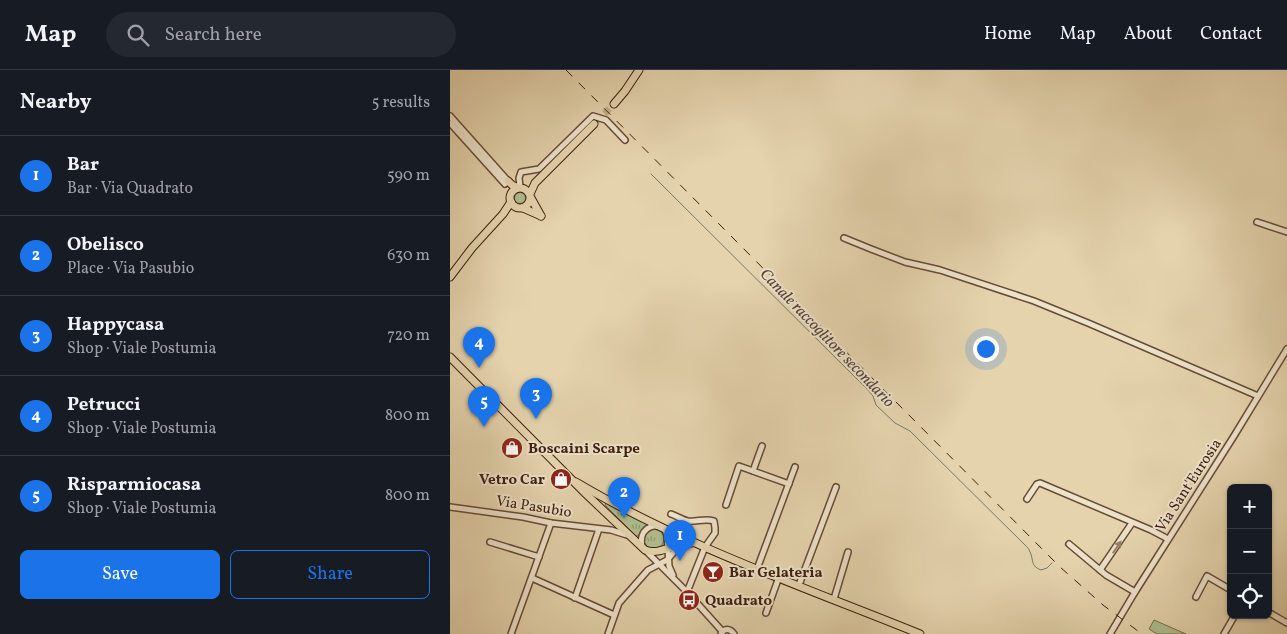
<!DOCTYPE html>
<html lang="en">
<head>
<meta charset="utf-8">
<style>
	:root { --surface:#171b24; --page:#242831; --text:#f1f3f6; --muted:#9ea1a6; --line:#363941; --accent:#1a73e8 }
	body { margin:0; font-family:Vollkorn,serif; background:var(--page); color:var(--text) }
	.controls { position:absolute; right:15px; bottom:15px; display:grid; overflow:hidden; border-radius:8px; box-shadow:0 1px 4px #0004 }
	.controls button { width:45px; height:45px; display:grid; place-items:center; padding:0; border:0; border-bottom:1px solid var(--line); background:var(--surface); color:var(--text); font:25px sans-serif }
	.you { position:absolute; left:535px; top:278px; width:18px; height:18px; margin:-12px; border:4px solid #fff; border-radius:50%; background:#1a73e8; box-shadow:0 0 0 8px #1a73e833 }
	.badge { display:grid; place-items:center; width:32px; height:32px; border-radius:50%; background:var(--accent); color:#fff; font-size:16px; font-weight:700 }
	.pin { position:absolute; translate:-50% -41px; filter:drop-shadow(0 1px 2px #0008) }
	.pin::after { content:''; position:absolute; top:26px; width:18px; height:15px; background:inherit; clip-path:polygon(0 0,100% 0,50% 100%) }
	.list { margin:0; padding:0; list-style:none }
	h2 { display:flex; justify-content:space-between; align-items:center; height:65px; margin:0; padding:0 20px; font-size:21px }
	h2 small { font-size:16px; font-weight:400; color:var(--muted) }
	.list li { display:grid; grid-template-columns:32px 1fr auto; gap:15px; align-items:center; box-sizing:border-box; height:80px; padding:0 20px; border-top:1px solid var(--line) }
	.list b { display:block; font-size:19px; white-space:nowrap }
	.list p { margin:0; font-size:16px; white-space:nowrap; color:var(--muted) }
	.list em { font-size:16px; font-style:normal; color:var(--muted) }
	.actions { display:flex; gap:10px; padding:15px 20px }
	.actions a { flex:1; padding:11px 0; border:1px solid var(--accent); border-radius:8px; text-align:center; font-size:18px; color:var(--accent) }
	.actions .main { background:var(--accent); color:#fff }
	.icon { flex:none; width:28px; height:28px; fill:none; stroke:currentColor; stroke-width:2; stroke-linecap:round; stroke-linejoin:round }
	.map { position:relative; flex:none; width:837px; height:564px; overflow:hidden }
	header { display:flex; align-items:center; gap:30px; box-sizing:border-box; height:70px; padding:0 25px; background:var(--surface); border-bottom:1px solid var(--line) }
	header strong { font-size:24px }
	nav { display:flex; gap:28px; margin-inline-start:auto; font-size:18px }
	.search { width:350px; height:45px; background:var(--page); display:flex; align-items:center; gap:12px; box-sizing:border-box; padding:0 18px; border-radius:28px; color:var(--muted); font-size:19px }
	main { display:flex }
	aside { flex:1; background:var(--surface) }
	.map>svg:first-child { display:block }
</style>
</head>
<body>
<header>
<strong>Map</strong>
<div class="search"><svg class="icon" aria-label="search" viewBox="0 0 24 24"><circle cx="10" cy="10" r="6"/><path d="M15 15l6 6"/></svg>Search here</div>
<nav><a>Home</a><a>Map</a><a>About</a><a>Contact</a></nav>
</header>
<main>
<aside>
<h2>Nearby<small>5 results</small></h2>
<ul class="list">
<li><span class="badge">1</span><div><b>Bar</b><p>Bar · Via Quadrato</p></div><em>590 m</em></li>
<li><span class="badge">2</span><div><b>Obelisco</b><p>Place · Via Pasubio</p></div><em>630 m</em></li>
<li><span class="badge">3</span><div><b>Happycasa</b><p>Shop · Viale Postumia</p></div><em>720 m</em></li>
<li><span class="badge">4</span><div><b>Petrucci</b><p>Shop · Viale Postumia</p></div><em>800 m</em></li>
<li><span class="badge">5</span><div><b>Risparmiocasa</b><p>Shop · Viale Postumia</p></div><em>800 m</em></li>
</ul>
<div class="actions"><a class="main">Save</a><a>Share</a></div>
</aside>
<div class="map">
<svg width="837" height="564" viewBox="0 0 837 564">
	<defs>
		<pattern id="grass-tufts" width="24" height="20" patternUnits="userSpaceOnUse" patternTransform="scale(1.25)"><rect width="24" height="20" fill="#afbe8e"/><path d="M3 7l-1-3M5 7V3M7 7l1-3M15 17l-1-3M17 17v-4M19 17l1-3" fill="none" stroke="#909a72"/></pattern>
	</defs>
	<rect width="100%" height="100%" fill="#e4d3ad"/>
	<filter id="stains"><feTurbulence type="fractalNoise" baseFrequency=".004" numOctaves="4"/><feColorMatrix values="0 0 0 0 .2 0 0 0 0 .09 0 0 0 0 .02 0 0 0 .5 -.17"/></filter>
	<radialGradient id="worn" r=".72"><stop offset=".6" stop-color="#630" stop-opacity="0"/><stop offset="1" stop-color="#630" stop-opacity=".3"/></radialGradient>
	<!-- grass -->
	<g fill="url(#grass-tufts)" stroke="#766e4e">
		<path d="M157,433l39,20 1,2 -9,11h-2l-30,-30 -1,-2z"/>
		<circle cx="204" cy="469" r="10"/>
	</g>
	<!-- green -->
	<g fill="#afbe8e" stroke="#766e4e">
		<circle cx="70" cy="128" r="5.5"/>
		<path d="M704,550l32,14h-29l-8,-5z"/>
	</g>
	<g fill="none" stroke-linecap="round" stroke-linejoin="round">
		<!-- stream -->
		<path stroke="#727a6e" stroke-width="1" d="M201,104l216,215 6,7 3,9 19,18 15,8 10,10 105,104c2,2 4,4 5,7 4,8 0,14 11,18l6,-2 5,-5"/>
		<!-- major-tunnel -->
		<path stroke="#c3af8d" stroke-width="7" stroke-dasharray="7 3.5" stroke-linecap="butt" d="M147,51l17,-17"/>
		<!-- minor casing -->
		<g stroke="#684b36" stroke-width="8">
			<g id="minor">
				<path d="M0,46l58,65"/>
				<path d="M0,53l55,61"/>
				<path d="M70,117l-1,-9 2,-6 18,-3 54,-53 13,4 19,20"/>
				<path d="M807,152l30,10"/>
				<path d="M394,168l27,11 34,13 35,8 94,31 54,22 170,73"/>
				<path d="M303,401l9,-25"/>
				<path d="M577,429l10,-15 3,-1 111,47 17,9"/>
				<path d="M276,435l13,-39 50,18"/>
				<path d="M0,437l73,10 28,6 60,7 16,5"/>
				<path d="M221,444c6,2 11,6 17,7 9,1 17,-3 26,0l1,7v5l-10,14 -18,45"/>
				<path d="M40,472l49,15"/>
				<path d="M619,474l37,31 29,17"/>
				<path d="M192,477c-4,-16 10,-27 23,-17l2,5 2,31 4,9"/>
				<path d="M195,480l42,42 35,39"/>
				<path d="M307,499l38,-102"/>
				<path d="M650,500l32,-47"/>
				<path d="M82,508l82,37"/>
				<path d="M349,515l37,-98"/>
				<path d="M746,527l11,-21 24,14"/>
				<path d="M125,528l24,-69"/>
				<path d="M384,529l14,-47"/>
				<path d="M818,542l19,11"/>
				<path d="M316,543l13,-36"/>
				<path d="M61,564l40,-111"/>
				<path d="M158,564l11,-31 29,-33 19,-10 14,-16"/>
				<path d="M271,564c3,-6 9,-6 13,0"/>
				<path d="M660,564l25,-42 99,-156 53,-87"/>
				<path d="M774,564l11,-19"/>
			</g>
		</g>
		<!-- major casing -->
		<g stroke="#3e1e0f" stroke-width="9">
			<g id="major">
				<path d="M164,34l11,-13 14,-21"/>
				<path d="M58,111l4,4 6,3"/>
				<circle cx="70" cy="128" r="10"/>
				<path d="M80,124l5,-11 59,-59"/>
				<path d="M81,128l10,18"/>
				<path d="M73,138l18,8"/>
				<path d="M0,207l22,-29 31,-34 8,-12"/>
				<path d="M0,287l136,137 59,56c16,6 30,-8 47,-7"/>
				<path d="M126,412c108,64 228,105 344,152"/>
			</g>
		</g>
		<!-- minor -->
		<use href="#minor" stroke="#ede2ca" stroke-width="5"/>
		<!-- major -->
		<use href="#major" stroke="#e4d3ad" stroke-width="7"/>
		<!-- rail -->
		<path stroke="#3e1e0f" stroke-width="1" stroke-dasharray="9 9" stroke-linecap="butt" d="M116,0l494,497 43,38 39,29"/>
	</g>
	<!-- one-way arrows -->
	<defs><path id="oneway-solid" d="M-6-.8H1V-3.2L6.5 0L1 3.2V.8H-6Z" transform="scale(1.25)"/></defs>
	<use fill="#96806c" href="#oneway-solid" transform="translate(667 477) rotate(-56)"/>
	<!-- icons -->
	<defs>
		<g id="shop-disc" transform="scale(1.125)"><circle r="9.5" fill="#8f2418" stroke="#ede2ca"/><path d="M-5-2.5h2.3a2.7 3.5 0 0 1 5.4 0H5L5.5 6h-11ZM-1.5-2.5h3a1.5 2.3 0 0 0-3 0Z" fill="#fff"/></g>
		<g id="bar-disc" transform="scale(1.125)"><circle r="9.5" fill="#8f2418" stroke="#ede2ca"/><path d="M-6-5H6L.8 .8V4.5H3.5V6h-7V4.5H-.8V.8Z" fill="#fff"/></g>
		<g id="bus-disc" transform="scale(1.125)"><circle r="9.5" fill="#8f2418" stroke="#ede2ca"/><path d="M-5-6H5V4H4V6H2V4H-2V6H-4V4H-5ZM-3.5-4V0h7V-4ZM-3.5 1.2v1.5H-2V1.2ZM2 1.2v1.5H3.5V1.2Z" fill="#fff"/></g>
	</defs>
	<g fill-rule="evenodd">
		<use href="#shop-disc" x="62" y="378"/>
		<use href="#shop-disc" x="111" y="409"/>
		<use href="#bar-disc" x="263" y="502"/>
		<use href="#bus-disc" x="239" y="530"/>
	</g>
	<g text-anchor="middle" stroke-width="4" stroke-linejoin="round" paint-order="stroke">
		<!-- poi labels -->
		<g font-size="15" font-weight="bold" fill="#3e1e0f" stroke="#ede2ca" text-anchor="start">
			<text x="78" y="383">Boscaini Scarpe</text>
			<text x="95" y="414" text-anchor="end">Vetro Car</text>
			<text x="279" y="507">Bar Gelateria</text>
			<text x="255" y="535">Quadrato</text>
		</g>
		<!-- street labels -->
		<g font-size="15" fill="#3e1e0f" stroke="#ede2ca">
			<text transform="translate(738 415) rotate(-57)" y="5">Via Sant'Eurosia</text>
			<text transform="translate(84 436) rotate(9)" y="5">Via Pasubio</text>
		</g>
		<!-- water labels -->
		<g font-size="16" font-style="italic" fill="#544437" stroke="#ede2ca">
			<text transform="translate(378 267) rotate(46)" y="6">Canale raccoglitore secondario</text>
		</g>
	</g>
	<rect width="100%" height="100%" filter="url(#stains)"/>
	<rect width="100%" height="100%" fill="url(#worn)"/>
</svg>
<div class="controls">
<button>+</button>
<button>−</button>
<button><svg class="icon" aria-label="locate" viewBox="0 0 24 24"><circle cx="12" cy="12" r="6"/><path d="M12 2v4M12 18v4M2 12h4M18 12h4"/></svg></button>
</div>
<div class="you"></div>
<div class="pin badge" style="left:230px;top:491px">1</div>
<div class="pin badge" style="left:174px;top:448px">2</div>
<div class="pin badge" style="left:86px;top:349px">3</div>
<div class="pin badge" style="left:29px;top:298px">4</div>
<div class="pin badge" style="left:34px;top:357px">5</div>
</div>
</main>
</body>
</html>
